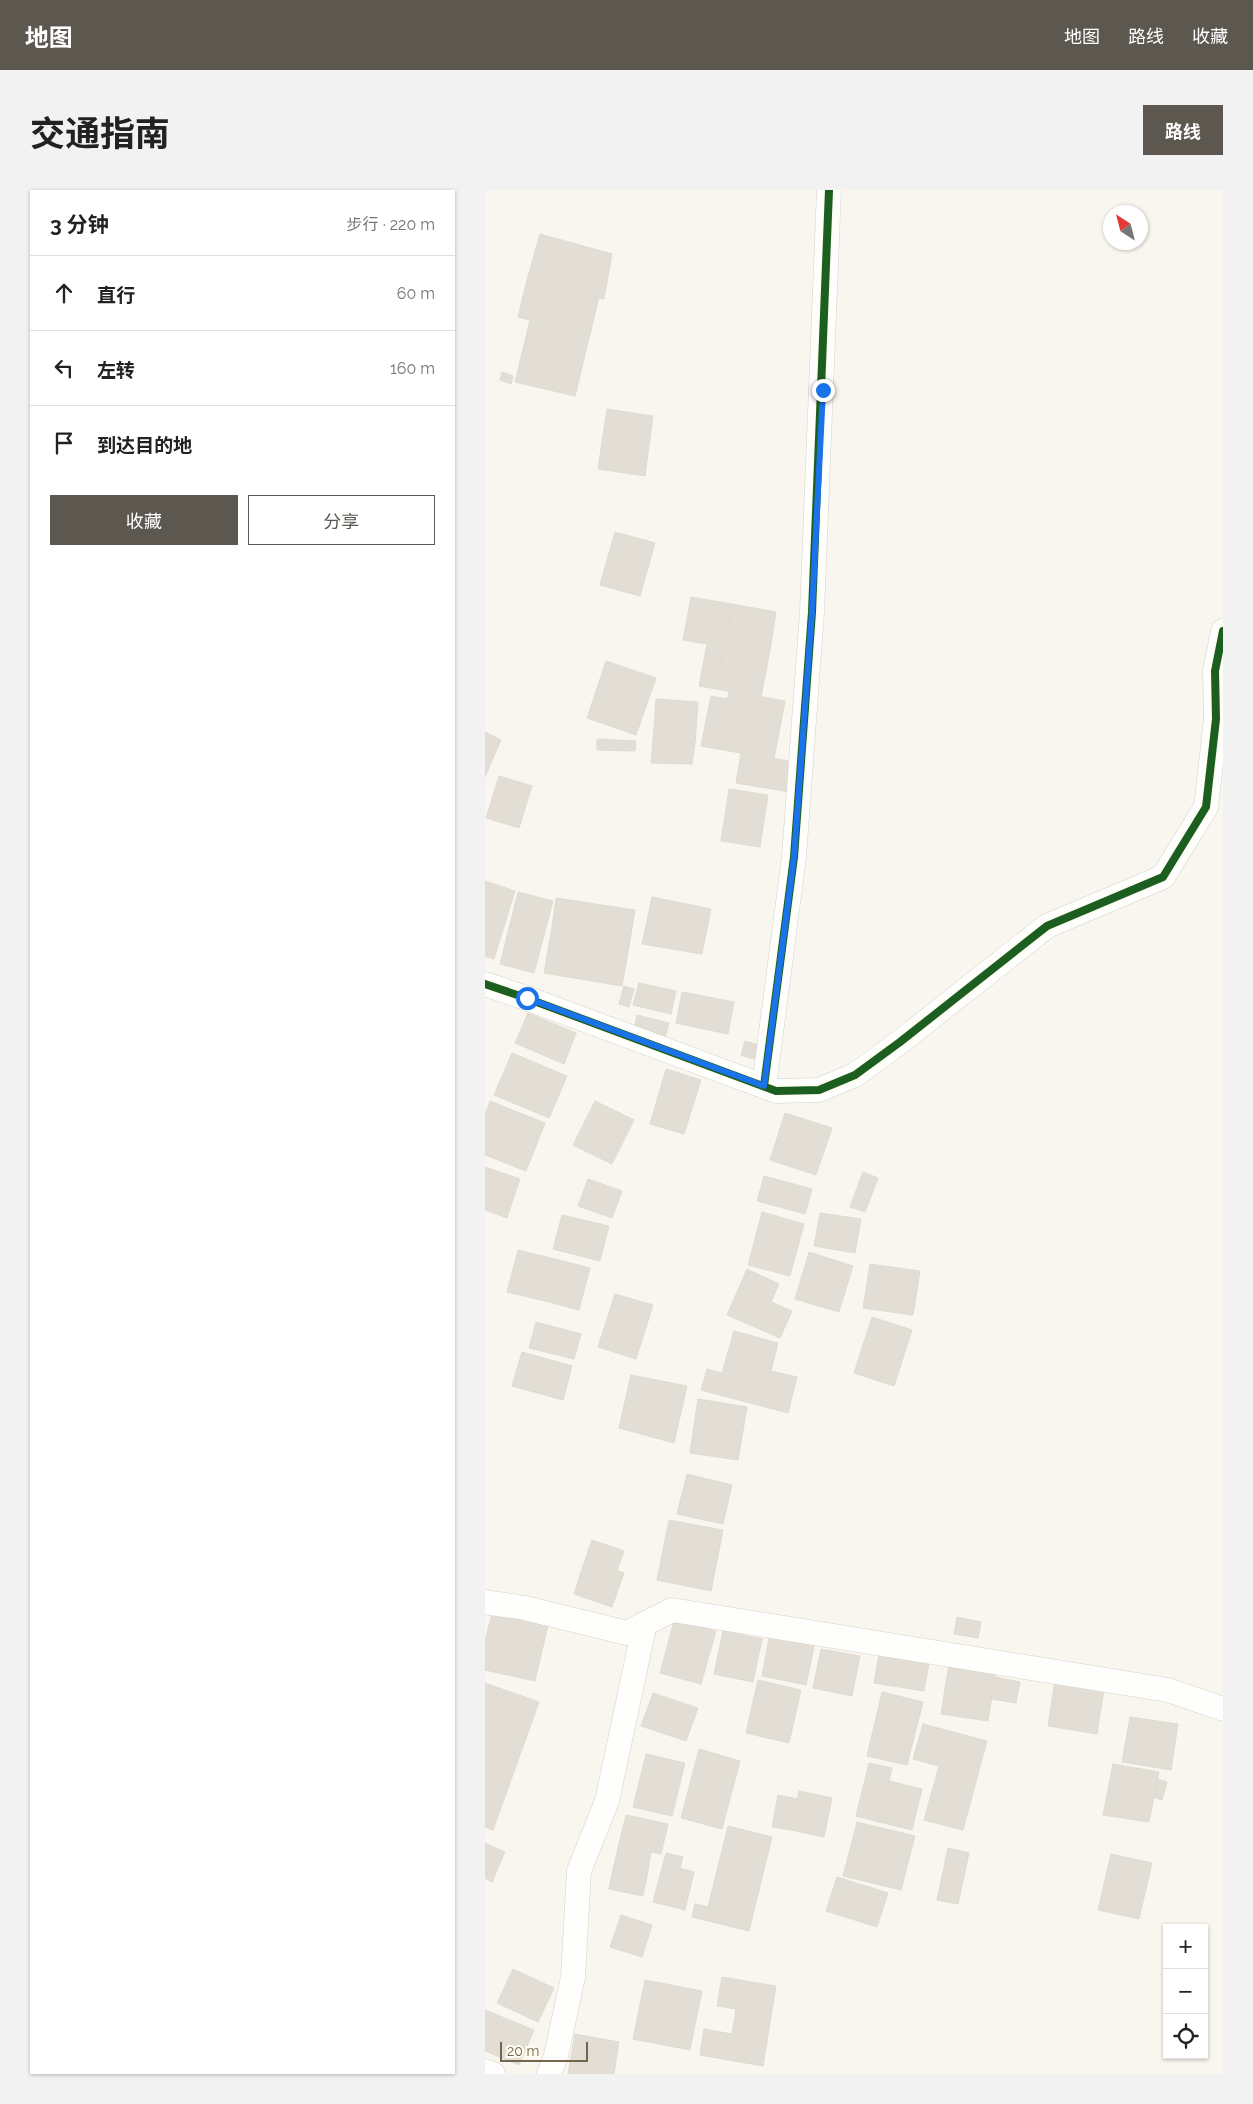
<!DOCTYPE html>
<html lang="zh">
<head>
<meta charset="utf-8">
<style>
	:root { --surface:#fff; --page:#f2f2f2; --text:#222; --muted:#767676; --line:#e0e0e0; --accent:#5c574f }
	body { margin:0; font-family:Raleway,"Noto Sans SC",sans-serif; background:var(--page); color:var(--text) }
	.controls { position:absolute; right:15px; bottom:15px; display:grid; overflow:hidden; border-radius:0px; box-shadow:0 1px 4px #0004 }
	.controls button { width:45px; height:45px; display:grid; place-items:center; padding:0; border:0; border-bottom:1px solid var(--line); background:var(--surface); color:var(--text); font:25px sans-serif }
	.compass { position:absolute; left:618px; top:15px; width:45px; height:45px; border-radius:50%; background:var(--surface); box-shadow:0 1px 4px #0004; rotate:324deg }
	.scale { position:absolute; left:15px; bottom:12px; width:88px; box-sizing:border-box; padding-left:5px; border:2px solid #74654f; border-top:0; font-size:14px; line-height:18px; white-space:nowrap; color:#74654f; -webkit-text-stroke:4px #fefcf1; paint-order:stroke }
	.stop { position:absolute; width:15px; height:15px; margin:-11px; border:4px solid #1a73e8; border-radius:50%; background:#fff }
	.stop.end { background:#1a73e8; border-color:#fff; box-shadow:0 1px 5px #0008 }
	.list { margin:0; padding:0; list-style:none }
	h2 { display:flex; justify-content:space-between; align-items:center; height:65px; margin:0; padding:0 20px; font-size:21px }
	h2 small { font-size:16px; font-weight:400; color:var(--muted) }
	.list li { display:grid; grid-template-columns:32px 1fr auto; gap:15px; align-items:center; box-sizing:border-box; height:75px; padding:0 20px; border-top:1px solid var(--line) }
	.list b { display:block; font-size:19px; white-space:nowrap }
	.list em { font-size:16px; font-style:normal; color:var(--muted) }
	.actions { display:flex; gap:10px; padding:15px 20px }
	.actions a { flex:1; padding:11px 0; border:1px solid var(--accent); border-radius:0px; text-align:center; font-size:18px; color:var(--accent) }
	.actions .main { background:var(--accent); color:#fff }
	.icon { flex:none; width:28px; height:28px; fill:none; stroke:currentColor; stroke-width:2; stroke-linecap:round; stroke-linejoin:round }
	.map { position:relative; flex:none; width:738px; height:1884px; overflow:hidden; border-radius:0px }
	header { display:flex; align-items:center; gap:30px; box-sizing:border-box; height:70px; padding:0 25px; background:var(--accent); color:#fff }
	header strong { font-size:24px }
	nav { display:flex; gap:28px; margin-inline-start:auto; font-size:18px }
	.intro { display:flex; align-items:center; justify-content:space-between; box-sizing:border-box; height:120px; padding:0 30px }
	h1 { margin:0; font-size:35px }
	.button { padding:12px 22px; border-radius:0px; background:var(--accent); color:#fff; font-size:18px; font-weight:700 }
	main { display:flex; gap:30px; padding:0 30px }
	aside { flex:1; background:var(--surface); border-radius:0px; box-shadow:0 1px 4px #0004 }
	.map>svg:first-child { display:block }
</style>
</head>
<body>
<header>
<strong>地图</strong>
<nav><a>地图</a><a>路线</a><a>收藏</a></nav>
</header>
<div class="intro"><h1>交通指南</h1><a class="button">路线</a></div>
<main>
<aside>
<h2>3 分钟<small>步行 · 220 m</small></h2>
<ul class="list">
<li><svg class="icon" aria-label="ahead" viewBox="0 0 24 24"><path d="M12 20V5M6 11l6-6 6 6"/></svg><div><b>直行</b></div><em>60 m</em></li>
<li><svg class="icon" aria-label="left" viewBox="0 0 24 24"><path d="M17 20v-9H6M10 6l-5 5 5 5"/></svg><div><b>左转</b></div><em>160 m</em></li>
<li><svg class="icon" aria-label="arrive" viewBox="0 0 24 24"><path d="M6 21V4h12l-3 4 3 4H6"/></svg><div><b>到达目的地</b></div></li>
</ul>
<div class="actions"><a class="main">收藏</a><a>分享</a></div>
</aside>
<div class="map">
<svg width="738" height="1884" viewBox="0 0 738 1884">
	<rect width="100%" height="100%" fill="#f8f6ee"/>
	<!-- building -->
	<g fill="#e3ded5" stroke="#e0dbd1">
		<path d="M55,44l72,20 -8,45 -77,-19z"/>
		<path d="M42,90l72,17 -24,99 -60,-14 15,-62 -12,-3z"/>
		<path d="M17,182l11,4 -2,8 -11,-4z"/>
		<path d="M122,219l46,7 -8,60 -47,-7z"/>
		<path d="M130,342l40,11 -15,53 -40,-11z"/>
		<path d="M206,407l41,7 -16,85 -17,-3 8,-42 -24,-4z"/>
		<path d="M247,414l44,8 -6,38 -45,-8z"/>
		<path d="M240,452l45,8 -9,47 -45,-8z"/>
		<path d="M121,471l50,17 -20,57 -49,-17z"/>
		<path d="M244,501l56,10 -11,58 -56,-10z"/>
		<path d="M226,506l17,3 -10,50 -17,-3z"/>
		<path d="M171,509l42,3 -3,41 -42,-3z"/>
		<path d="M0,542l16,8 -16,37z"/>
		<path d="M112,549l39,2 -1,10 -38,-1z"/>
		<path d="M168,550l42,3 -3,21 -41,-1z"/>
		<path d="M256,563l54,9 -5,30 -54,-9z"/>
		<path d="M14,586l33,10 -13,42 -33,-10z"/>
		<path d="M244,599l39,6 -8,52 -39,-6z"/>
		<path d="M0,691l30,10 -21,68 -9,-3z"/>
		<path d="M33,702l35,9 -19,72 -34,-9z"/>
		<path d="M167,707l59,12 -9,45 -60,-10z"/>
		<path d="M71,708l79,12 -5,30 -78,-13z"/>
		<path d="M67,737l78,13 -8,46 -78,-13z"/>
		<path d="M154,793l37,8 -5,23 -38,-9z"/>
		<path d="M139,796l10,3 -5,18 -10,-3z"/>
		<path d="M197,802l52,10 -6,32 -52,-11z"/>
		<path d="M43,823l48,20 -12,31 -49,-21z"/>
		<path d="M152,825l32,8 -4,15 -31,-8z"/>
		<path d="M260,851l14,4 -5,14 -13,-4z"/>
		<path d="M27,863l55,23 -18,42 -55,-23z"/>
		<path d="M181,879l35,11 -17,54 -34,-10z"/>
		<path d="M5,911l55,22 -19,48 -41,-16v-41z"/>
		<path d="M110,911l39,19 -22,44 -39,-19z"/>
		<path d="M300,923l47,15 -16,47 -46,-15z"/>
		<path d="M0,977l35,12 -13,39 -22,-8z"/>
		<path d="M378,982l15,6 -13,34 -15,-5z"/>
		<path d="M279,986l48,13 -7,25 -48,-13z"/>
		<path d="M103,989l34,12 -10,27 -34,-12z"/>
		<path d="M277,1022l42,12 -14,52 -42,-11z"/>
		<path d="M335,1023l41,6 -6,34 -41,-7z"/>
		<path d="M77,1025l47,11 -9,35 -47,-12z"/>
		<path d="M33,1060l41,10 -10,42 -42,-10z"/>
		<path d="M324,1062l44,14 -14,46 -44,-13z"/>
		<path d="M74,1070l31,8 -11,42 -30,-8z"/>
		<path d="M385,1074l50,7 -7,44 -50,-7z"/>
		<path d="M262,1079l32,15 -8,18 21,9 -12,27 -53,-23z"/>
		<path d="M130,1104l38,11 -17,54 -38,-12z"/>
		<path d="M387,1127l40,13 -18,56 -40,-13z"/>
		<path d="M51,1132l45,12 -7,25 -45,-11z"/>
		<path d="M249,1141l44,12 -7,28 26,6 -9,36 -87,-23 6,-21 15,4z"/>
		<path d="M37,1162l50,14 -9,34 -51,-14z"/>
		<path d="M146,1185l56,11 -13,57 -55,-15z"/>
		<path d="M213,1209l49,8 -9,53 -48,-7z"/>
		<path d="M202,1284l45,11 -9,39 -46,-10z"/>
		<path d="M184,1330l54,10 -12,61 -54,-11z"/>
		<path d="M107,1350l32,11 -7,19 -32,-10z"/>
		<path d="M100,1370l39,13 -12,34 -38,-13z"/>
		<path d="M7,1423l56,12 -13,56 -50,-11v-29z"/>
		<path d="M472,1427l24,5 -3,16 -24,-4z"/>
		<path d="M189,1431l42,10 -15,53 -41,-11z"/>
		<path d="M238,1441l39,8 -9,43 -39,-8z"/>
		<path d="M285,1443l45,9 -9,43 -44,-9z"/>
		<path d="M336,1459l39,7 -8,40 -39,-8z"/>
		<path d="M395,1459l50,8 -6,34 -50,-8z"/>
		<path d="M464,1474l47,7 -8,50 -47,-7z"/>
		<path d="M510,1487l25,5 -4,21 -25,-4z"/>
		<path d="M273,1490l43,10 -12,53 -43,-10z"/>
		<path d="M570,1490l49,9 -7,45 -49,-8z"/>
		<path d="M0,1493l54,19 -46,128 -8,-3z"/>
		<path d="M397,1502l41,10 -16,63 -40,-9z"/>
		<path d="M168,1503l45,15 -12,33 -45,-15z"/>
		<path d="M645,1527l48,7 -7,46 -49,-8z"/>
		<path d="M438,1534l64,17 -24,89 -39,-10 15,-54 -26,-7z"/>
		<path d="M214,1559l41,12 -18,68 -41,-11z"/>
		<path d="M161,1564l39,9 -13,53 -39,-9z"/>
		<path d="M384,1573l23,5 -13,54 -23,-6z"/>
		<path d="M628,1574l46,8 -10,50 -46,-7z"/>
		<path d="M673,1589l9,3 -5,18 -8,-3z"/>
		<path d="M404,1591l33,8 -10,41 -33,-8z"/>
		<path d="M314,1601l33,7 -8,39 -33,-7z"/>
		<path d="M293,1605l20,4 -7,31 -19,-3z"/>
		<path d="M141,1625l42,9 -7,30 -10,-2 -4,24 -34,-7z"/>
		<path d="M372,1632l58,14 -14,54 -58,-14z"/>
		<path d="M243,1636l44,11 -23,94 -57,-14 3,-13 13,3z"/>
		<path d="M0,1653l20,9 -13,30 -7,-4z"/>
		<path d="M463,1658l21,5 -11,51 -21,-4z"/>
		<path d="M181,1663l17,4 -3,11 14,4 -9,38 -32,-8z"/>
		<path d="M626,1664l41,9 -13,56 -41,-9z"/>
		<path d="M128,1679l34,7 -4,20 -34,-7z"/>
		<path d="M352,1687l51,16 -11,34 -51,-16z"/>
		<path d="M136,1725l31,10 -10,32 -32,-10z"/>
		<path d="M28,1779l41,19 -16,34 -41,-19z"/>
		<path d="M237,1787l54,9 -13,80 -63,-11 4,-26 28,5 4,-25 -19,-3z"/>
		<path d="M160,1790l57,11 -12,59 -57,-11z"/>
		<path d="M0,1820l49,20 -15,35 -34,-14z"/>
		<path d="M90,1844l44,8 -5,32h-46z"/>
	</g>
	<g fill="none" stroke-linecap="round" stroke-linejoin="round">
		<!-- minor casing -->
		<g stroke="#d5d2c9" stroke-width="25">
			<g id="minor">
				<path d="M0,794l41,14 250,93 43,-1 36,-15 45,-33 147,-116 116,-49 43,-70 10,-88 -1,-48 8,-40"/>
				<path d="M279,896l30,-229 18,-245 17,-422"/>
				<path d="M0,1412l40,6 102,25 45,-23 496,80 55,19"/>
				<path d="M0,1881l8,3"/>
				<path d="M64,1884l7,-18 17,-79 6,-106 28,-70 38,-178"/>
			</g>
		</g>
		<!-- minor -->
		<use href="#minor" stroke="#fefefc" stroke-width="24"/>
		<!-- cycleway casing -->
		<g stroke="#fefcf1" stroke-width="11">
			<g id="cycleway">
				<path d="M0,794l41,14 250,93 43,-1 36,-15 45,-33 147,-116 116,-49 43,-70 10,-88 -1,-48 8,-40"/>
				<path d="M279,896l30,-229 18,-245 17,-422"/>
			</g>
		</g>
		<!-- cycleway -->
		<use href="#cycleway" stroke="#1b5e20" stroke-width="8"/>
	</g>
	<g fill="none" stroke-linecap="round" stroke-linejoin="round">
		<!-- route -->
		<path stroke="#1a73e8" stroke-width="6" d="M42,808l237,88 30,-229 18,-245 11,-222"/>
	</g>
</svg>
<div class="controls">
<button>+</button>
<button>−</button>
<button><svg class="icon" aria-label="locate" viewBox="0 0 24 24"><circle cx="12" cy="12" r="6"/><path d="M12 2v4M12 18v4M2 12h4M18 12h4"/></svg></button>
</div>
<svg class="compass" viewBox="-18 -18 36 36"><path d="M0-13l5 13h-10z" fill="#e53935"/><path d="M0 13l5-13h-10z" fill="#767676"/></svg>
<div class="scale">20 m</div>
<div class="stop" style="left:42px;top:808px"></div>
<div class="stop end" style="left:338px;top:200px"></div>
</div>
</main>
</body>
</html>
